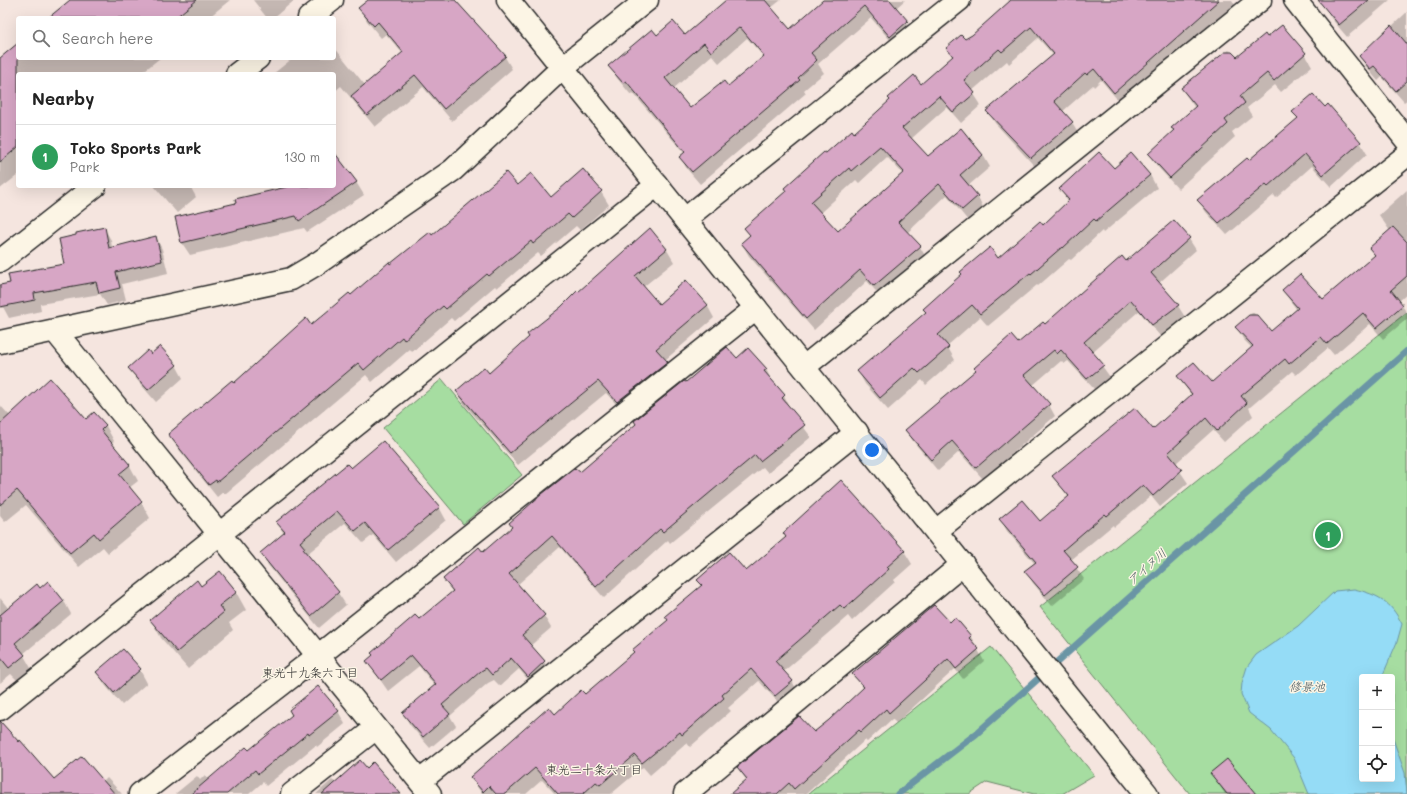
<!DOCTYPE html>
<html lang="en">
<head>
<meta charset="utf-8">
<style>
	:root { --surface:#fff; --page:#f2f2f2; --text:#222; --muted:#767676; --line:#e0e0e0; --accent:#c8321e }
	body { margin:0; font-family:Mali,"Klee One",sans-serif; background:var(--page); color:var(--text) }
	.controls { position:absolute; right:12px; bottom:12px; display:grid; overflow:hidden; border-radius:4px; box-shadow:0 4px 16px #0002 }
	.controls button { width:36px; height:36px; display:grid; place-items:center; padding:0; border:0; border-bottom:1px solid var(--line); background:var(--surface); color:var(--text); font:20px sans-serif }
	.you { position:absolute; left:872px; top:450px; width:14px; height:14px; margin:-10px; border:3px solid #fff; border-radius:50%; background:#1a73e8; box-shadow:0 0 0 6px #1a73e833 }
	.badge { display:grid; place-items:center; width:26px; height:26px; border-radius:50%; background:var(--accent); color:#fff; font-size:13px; font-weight:700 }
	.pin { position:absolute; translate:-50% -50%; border:2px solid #fff; box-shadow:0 1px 4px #0006 }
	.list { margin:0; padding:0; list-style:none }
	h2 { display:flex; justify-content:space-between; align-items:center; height:52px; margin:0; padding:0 16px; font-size:17px }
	h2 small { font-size:13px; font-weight:400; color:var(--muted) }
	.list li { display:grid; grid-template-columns:26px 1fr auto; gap:12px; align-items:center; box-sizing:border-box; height:64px; padding:0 16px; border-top:1px solid var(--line) }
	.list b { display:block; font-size:15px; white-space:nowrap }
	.list p { margin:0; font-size:13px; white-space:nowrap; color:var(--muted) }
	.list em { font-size:13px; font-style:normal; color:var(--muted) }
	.icon { flex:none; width:22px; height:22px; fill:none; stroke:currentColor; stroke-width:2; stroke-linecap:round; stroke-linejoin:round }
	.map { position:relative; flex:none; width:1407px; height:794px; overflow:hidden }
	.search { position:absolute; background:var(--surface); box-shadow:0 4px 16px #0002; left:16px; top:16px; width:320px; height:44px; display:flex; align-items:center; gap:10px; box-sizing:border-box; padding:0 14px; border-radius:4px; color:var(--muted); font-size:15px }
	.panel { position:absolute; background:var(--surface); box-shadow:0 4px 16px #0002; left:16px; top:72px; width:320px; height:116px; border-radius:4px }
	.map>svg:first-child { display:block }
</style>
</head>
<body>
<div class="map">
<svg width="1407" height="794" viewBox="0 0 1407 794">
	<rect width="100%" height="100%" fill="#f5e5df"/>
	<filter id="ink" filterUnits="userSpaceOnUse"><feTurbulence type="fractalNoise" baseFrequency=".025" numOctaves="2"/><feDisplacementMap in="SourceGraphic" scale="8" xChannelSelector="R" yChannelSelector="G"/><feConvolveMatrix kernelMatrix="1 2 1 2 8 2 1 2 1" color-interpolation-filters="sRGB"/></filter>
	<g filter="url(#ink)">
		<!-- green -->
		<g fill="#a6dda1" stroke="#688466" fill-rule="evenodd">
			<path d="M1407,312v482h-217l-150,-187zM1362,677h30v102h-30z"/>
			<path d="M442,379l80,96 -59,49 -80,-96z"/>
			<path d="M991,647l103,128 -32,19h-28l-47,-12 -18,12h-161z"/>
		</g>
		<!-- water -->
		<path fill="#95dcf6" stroke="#6b95a5" d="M1354,589c25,6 36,12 48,35l-5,18 -15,35h-20v102h30v-43l13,37 2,21h-98l-15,-36 -23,-28 -22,-17 -8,-19 1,-11 5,-16 9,-12 42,-29 37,-35z"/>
		<!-- shadow -->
		<g fill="#0003" fill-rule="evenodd">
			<path d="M72,0h158l-22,18h-158z"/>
			<path d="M253,0h42l-22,18h-6z"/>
			<path d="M370,0h85l50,57 7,12 -60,52 -29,-34 -48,40 -34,-41 -7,6v-18h-61l20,-16h41v-11l31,38 38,-31 -17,-20 -5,4 -14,-17 -7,-13z"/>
			<path d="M727,0h54l-10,8 19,22 35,-30h80l-9,8 18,26 -17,14 -26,-30 -53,46 6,9 -20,17 2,3 -106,91 -13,-15 -7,-12 4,-4 -51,-60 -2,2 -14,-17 -7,-12 47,-30 28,1zM747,38l17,19 -36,31 -38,22 -17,-21 39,-34 7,8z"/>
			<path d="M1008,0h224l7,12 -13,11 -5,-6 -99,88 -21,-25 -7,7 -1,-2 -31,27 10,11 7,12 -41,35 -43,-47 -7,-12 66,-55 -16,-18 -29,26 -2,-3 -35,30 9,14 -20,18 -14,-16 -36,32 17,19 33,-29 22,26 7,12 -22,19 10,11 6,12 -15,13 -22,-27 -40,38 13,14 7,12 -46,38 -14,-16 -53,49 -65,-74 -7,-12 8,-8 -4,-8 80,-73 95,-70 32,-27 -6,-9 25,-13 38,-33zM887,157l16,17 -65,59 -18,-20 36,-33 3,3z"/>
			<path d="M1330,0h60l-43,37 -16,-19 -7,-13z"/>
			<path d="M1407,12v88l-3,2 -22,-25 -4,4 -11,-13 -7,-12z"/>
			<path d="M1282,26l23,28 7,12 -31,26 -6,-7 -28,23 5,8 -20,16 3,5 -57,52 -21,-23 -8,-12 25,-23 -1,-3 22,-20 -13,-19 47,-39 8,9 30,-20z"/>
			<path d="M18,44v14h142l-20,16h-122v101l-18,14v-130z"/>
			<path d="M1294,112l66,30 7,12 -36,33 -19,-21 -36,32 -2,-3 -47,40 -21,-23 -7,-12 50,-38 49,-43z"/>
			<path d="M334,153l22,29 8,13 -57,37 -3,-4 -114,27 -8,-12 -6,-25 61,-15 55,-17h42z"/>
			<path d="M583,170l18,22 8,13 -29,25 -4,-4 -35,30 -3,-3 -41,35 -2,-2 -41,35 -3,-3 -39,34 -2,-3 -38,33 -6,-7 -141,119 -2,-2 -6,5 -40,-50 -8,-12 221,-170 42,-29 85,-50 34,12z"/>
			<path d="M1114,170l36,5 7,13 -54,45 -1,-2 -31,29 -2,-1 -31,27 -1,-1 -49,41 -8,-9 -33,29 8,14 -29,25 -4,-5 -34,30 -23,-26 -7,-13 69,-58 -3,-4 119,-83 25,-24 -7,-12z"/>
			<path d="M154,186h36l6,11 -19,16z"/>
			<path d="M1407,190v104l-8,7 8,12v6l-24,20 -13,-15 -36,31 -6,-7 -32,27 -4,-4 -43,37 4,8 -29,26 -11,-12 -38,34 13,19 -28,24 -9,-11 -37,31 -1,-2 -42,35 13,19 -32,27 -19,-23 -7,-12 9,-7 -28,-33 -6,-11 39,2 29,-24 -15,-22 99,-46 39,-34 -14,-19 33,7 41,-36 -9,-9 -6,-12 16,-15 18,21 26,-23 -14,-19 40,10 52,-45 -5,-8 20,-17 -11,-16z"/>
			<path d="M104,228l7,12 1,8 44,-11 6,12 6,24 -46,11 4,16 -19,5 -7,-11 -60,10 1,7 -32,7 -6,-11 -3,-21 65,-22z"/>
			<path d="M650,230l17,20 7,12 -31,25 16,19 48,-1 7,13 -49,42 9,15 -49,39 -19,-21 -88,72 -54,-61 -7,-13 32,-16z"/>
			<path d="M1189,239l7,11 -37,33 19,23 7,11 -25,19 -21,-25 -47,41 18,25 -15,13 -27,-29 -4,3 -3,-3 -29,25 17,19 6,11 -72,63 -24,-27 -21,19 -25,-30 -7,-11 220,-168z"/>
			<path d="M151,356l25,9 7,13 -27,24 -19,-22 -8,-12z"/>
			<path d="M736,359l30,10 6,13 12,14 6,13 21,28 -43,36 -5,-6 -93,76 -2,-3 -64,58 -44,-51 -43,38 27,31 7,12 -21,18 14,16 7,12 -16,14 -16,-19 -19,17 -6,-6 -6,3 -38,33 6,10 -26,22 -20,-23 -7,-12 32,-27 -16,-20 -31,25 -21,-30 86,-68 -9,-14 39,-26 202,-169z"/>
			<path d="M0,405l10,11 76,4 8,-7 12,13 8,15 -3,3 19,22 8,15 -9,7 12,14 9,16 -42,35 -5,-6 -24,20 -53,-62 -21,17 -5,-6z"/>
			<path d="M351,470l88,37 7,13 -50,42 -23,-27 -10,8 -18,-20 -38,31 31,39 8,12 -27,23 -51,-63 -7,-12 23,-19 -7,-12z"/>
			<path d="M904,551l8,13 -18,16 1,2 -43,39 -4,-5 -65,56 9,9 7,13 -16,14 -24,-27 -31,27 3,3 -41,36 -3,-4 -37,32 -7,-8 -32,27h-56l-13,-14 -16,14h-44l-11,-17 84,-62 30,-19 84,-75 33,-35 -4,-6z"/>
			<path d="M201,587l35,5 10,18 -17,13 4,7 -45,39 -27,-31 -10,-18z"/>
			<path d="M40,589l24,12 7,13 -48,40 8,14 -14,12 -6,-6 -11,9v-85l9,11z"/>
			<path d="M955,619l16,18 13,24 -21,18 -8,-10 -59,54 -4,-4 -25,23 -2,-2 -59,54h-74l15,-13 -9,-13 76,-35 50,-44 -11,-15 96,-50z"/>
			<path d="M123,650l17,20 7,13 -25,22 -17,-20 -7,-13z"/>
			<path d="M338,711l7,13 -28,23 -1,-2 -50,41 -3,-4 -14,12h-74l22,-18 3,4 5,-5 4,5 40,-28 44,-36z"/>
			<path d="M0,736l54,45 49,1 4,-4 15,16h-122z"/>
			<path d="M367,769l33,25h-84l16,-14 4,3z"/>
			<path d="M1211,773l43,21h-29z"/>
		</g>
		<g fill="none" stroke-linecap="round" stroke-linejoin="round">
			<!-- stream -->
			<path stroke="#6b95a5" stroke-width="7" d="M898,794l78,-60 431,-383"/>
		</g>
		<!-- building -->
		<g fill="#d7a6c5" stroke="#2b2b2b" fill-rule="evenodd">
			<path d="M70,0h127l-22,18h-127z"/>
			<path d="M368,0h87l51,56 -62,53 -29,-34 -48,40 -16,-19 52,-44 -25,-30 -4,4 -16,-18z"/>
			<path d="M726,0h39l25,29 33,-29h67l18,21 -18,16 -26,-31 -53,47 6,7 -19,18 2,2 -108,92 -13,-15 6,-5 -59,-71 -3,2 -15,-17 44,-37 5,6 16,-14 12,14zM740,27l24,29 -36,30 -4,-5 -34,27 -25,-30 39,-35 7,9z"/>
			<path d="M1011,0h208l-105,93 -20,-24 -7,6 -2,-2 -31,28 19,21 -42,36 -45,-47 68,-57 -23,-27 -29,25 -3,-3 -35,31 11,13 -22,19 -14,-16 -37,32 26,28 33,-28 22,27 -23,20 18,21 -16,14 -23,-26 -41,38 23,24 -47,40 -14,-16 -54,49 -65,-76 9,-8 -6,-7 42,-37 -2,-3 40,-36 2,1 26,-23 2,3 36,-33 -2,-2 26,-23 7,9 32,-28 -7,-8 15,-13 4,4 7,-4zM880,146l24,26 -66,59 -27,-29 38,-34 2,3z"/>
			<path d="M1318,0h51l-30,25z"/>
			<path d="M1282,25l24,28 -32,28 -7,-8 -27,23 5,7 -20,17 3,4 -58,54 -22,-24 26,-24 -3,-2 25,-22 -15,-18 44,-36h7l5,5 28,-23 2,3z"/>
			<path d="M1391,25l16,19v37l-11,10 -22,-25 -4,3 -11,-13z"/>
			<path d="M18,43v104l-18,15v-104z"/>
			<path d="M1313,94l12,13 3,-3 33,38 -38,33 -18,-21 -37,32 -2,-2 -47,39 -22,-23 50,-42 2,2 49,-42 -6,-6z"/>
			<path d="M334,152l23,30 -58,39 -3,-5 -115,27 -6,-26 61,-14 -1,-4 56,-13h43z"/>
			<path d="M1099,152l15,16 17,-15 19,22 -54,46 -2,-2 -31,29 -1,-1 -31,27 -1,-1 -50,41 -8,-9 -34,30 11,12 -30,26 -5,-5 -34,30 -23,-27 69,-59 -3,-3 39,-35 -2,-2 30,-25 8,11 42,-37 3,4 26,-25 -10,-11z"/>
			<path d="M583,169l19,22 -30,27 -4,-4 -35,30 -2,-3 -42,35 -2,-2 -41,35 -3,-3 -39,34 -2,-3 -38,33 -6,-7 -141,119 -1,-2 -7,5 -41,-51 64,-54 2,3 72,-65 5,7 38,-32 2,2 38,-33 1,2 40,-32 2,3 74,-63 11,13 14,-12 20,24z"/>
			<path d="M1174,220l16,18 -39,35 28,32 -27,20 -21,-25 -47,42 20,23 -17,14 -26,-29 -4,4 -3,-4 -30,25 26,29 -74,64 -24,-27 -21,19 -26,-30 71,-60 -2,-2 37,-33 7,8 25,-21 2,2 77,-68 4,5z"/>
			<path d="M105,227l4,21 47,-12 6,25 -46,11 4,16 -21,5 -3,-11 -62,11 1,7 -35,7v-22l10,-2 -2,-9 56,-10 -5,-25 17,-4v-2z"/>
			<path d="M1393,227l14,15v34l-16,14 12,15 -27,23 -13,-15 -36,31 -6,-7 -32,27 -4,-5 -44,37 6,7 -30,28 -11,-13 -38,35 14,17 -29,26 -10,-11 -36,31 -2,-2 -42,36 15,17 -33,28 -21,-24 12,-9 -37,-43 23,-19 18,21 29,-25 -17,-20 83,-68 18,21 39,-35 -15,-18 17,-14 18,20 41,-36 -18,-19 14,-12h8l14,16 27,-23 -16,-18 18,-16 23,25 52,-44 -6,-7z"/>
			<path d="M650,228l17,21 -32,27 24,28 27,-24 22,25 -52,44 12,13 -51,40 -19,-21 -88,72 -54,-62 28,-24 5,6 40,-36 -2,-3 34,-27 16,-16 1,1z"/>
			<path d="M160,346l17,19 -29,25 -20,-22 20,-18 3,4z"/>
			<path d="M727,347l10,11 11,-10 19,21 -3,2 21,24 -3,3 23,27 -45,36 -5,-6 -92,77 -3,-3 -64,58 -44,-51 -43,38 36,41 -23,20 23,26 -17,16 -17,-19 -19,17 -6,-7 -5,3 -39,34 8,9 -27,23 -21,-24 34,-29 -25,-29 -30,25 -15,-19 7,-6 -2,-2 44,-38 4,4 34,-28 -10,-12 36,-32 4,5 29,-25 -3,-4 33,-29 33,-26 5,4 56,-48 -2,-3 50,-40 2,1z"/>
			<path d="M50,378l36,41 8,-7 12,13 -5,5 29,35 -11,9 23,28 -43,37 -5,-6 -24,20 -53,-63 -17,15v-81z"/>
			<path d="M383,441l57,66 -52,43 -23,-27 -10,8 -18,-20 -37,31 5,6 -2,1 36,43 -28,24 -51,-63 25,-21 -9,-10 71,-58 4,4z"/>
			<path d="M841,480l64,71 -18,16 2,2 -45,40 -4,-4 -65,56 18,20 -18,15 -24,-27 -29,26 2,3 -42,37 -2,-3 -38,31 -7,-8 -35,30 -4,-3 -13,12h-25l-23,-26 -30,26h-9l-7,-8 -6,6 -13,-15 79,-70 6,7 26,-24 4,4 49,-42 -2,-2 36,-30 -3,-4 37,-31 -5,-5 32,-28 17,19 40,-34 -3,-4z"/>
			<path d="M220,571l17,21 -18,14 5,6 -47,40 -27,-32 47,-40 4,6z"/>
			<path d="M48,581l16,20 -49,42 10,12 -16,13 -9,-11v-42l37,-31 3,4z"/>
			<path d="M934,605l16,17 5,-5 16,19 -2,2 10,11 -23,20 -8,-10 -59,54 -3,-4 -25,23 -2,-2 -65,59 -5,-6 -12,11h-47l17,-15 -10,-12 62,-51 15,16 15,-12 35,-33 -12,-13z"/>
			<path d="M123,649l18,20 -27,24 -18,-21z"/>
			<path d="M318,686l21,25 -30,24 -1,-2 -50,41 -3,-4 -28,24h-36l55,-47 3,3 43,-35 -3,-5z"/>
			<path d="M0,721l19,21 1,-2 34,39 28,-23 33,38h-115z"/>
			<path d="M1227,759l29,35h-29l-17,-21z"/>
			<path d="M360,760l7,8 6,-6 28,32h-79z"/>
		</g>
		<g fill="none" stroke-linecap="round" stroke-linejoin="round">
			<!-- minor casing -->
			<g stroke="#2b2b2b" stroke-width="25">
				<g id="minor">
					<path d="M508,0l639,794"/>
					<path d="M1295,0l112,141"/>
					<path d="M309,18l23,-18"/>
					<path d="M237,74l21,-16"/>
					<path d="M685,219l274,-219"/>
					<path d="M0,261l95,-75"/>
					<path d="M55,331l375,463"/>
					<path d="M0,342l291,-63 27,-16 135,-93 109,-102 85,-68"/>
					<path d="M804,367l456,-367"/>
					<path d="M936,531l471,-376"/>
					<path d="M0,709l657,-524"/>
					<path d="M420,781l437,-349"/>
					<path d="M140,794l178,-138 438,-348"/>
					<path d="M292,794l84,-66"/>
					<path d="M685,794l278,-230"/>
				</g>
			</g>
			<!-- minor -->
			<use href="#minor" stroke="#fcf5e5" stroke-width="22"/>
		</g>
	</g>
	<g text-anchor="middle" stroke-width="3" stroke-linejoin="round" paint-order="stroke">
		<!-- water labels -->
		<g font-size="12" font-style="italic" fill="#46575e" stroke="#fcf5e5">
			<text transform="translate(1147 567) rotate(-42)" y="4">アイヌ川</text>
			<text x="1307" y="691">修景池</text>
		</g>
		<!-- neighbourhood labels -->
		<g font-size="12" fill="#2b2b2b" stroke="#fcf5e5">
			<text x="310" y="677">東光十九条六丁目</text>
			<text x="594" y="774">東光二十条六丁目</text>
		</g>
	</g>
</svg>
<div class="controls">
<button>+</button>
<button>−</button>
<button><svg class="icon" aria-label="locate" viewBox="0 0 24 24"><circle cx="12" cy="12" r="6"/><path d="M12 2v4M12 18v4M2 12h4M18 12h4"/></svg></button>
</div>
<div class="you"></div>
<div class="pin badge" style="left:1328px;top:535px;background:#2e9e5b">1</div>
<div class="search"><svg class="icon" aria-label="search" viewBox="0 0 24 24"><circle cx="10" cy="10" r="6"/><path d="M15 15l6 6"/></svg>Search here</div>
<section class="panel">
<h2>Nearby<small></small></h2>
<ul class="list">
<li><span class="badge" style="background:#2e9e5b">1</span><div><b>Toko Sports Park</b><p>Park</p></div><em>130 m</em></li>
</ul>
</section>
</div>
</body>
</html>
